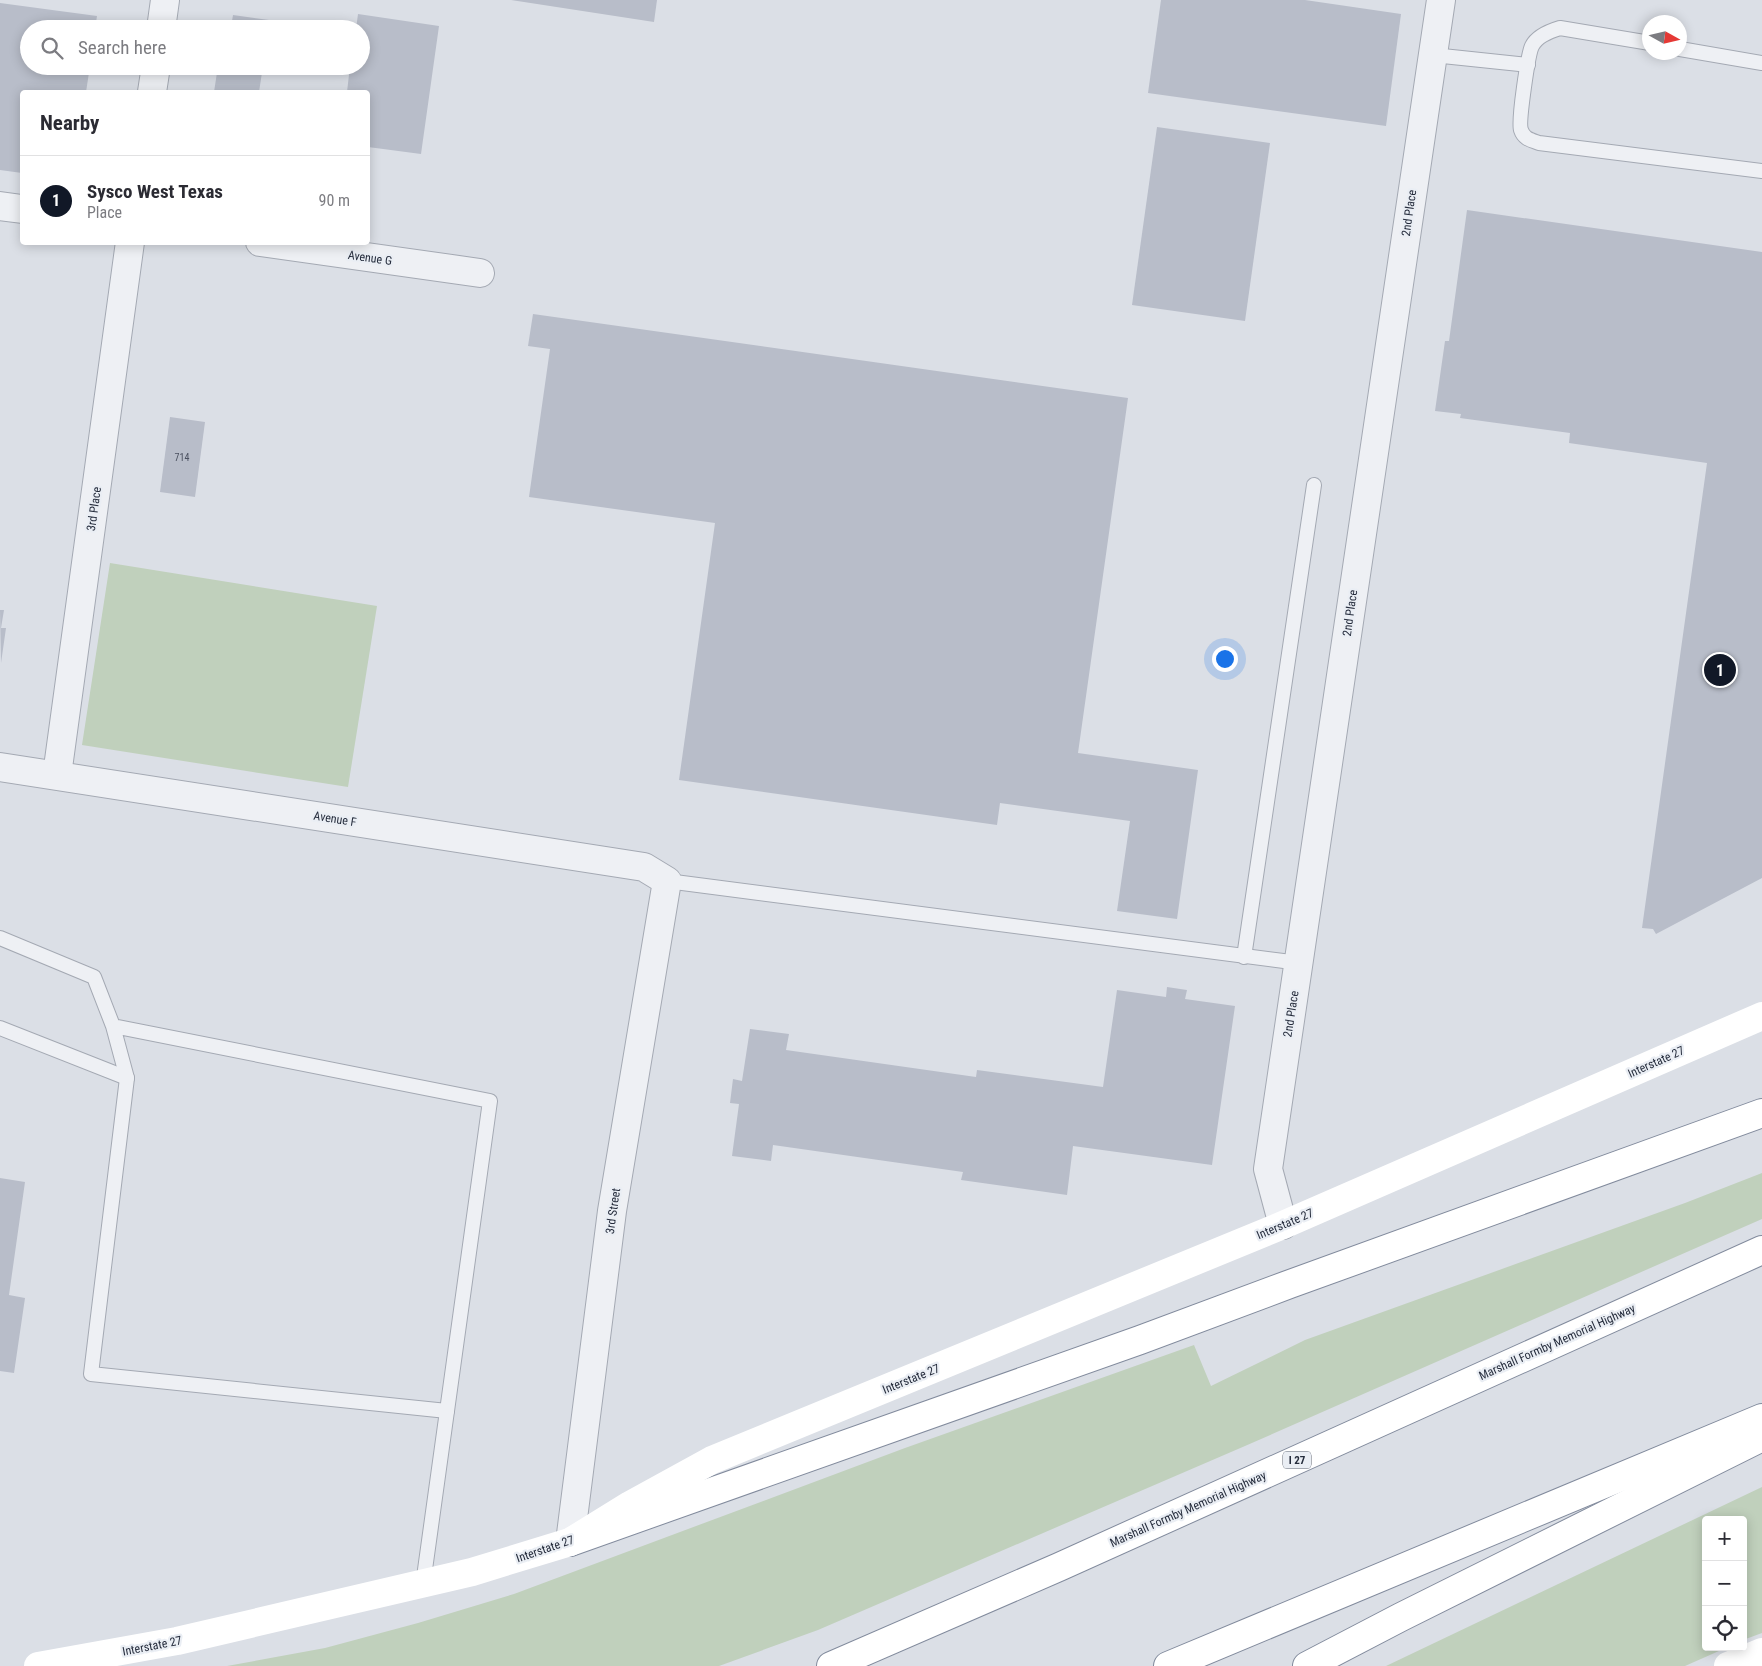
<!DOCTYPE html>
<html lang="en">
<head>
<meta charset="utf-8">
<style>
	:root { --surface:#fff; --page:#f2f2f3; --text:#2b2b33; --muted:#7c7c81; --line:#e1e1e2; --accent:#111827 }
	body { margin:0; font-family:"Roboto Condensed",sans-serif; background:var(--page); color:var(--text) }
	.controls { position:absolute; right:15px; bottom:15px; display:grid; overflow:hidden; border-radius:5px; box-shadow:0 2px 12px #0003 }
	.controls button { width:45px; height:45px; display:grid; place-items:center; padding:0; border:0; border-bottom:1px solid var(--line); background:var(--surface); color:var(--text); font:25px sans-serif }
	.compass { position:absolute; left:1642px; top:15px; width:45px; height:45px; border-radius:50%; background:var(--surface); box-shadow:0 2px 12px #0003; rotate:98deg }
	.you { position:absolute; left:1224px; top:658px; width:18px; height:18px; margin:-12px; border:4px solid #fff; border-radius:50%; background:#1a73e8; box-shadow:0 0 0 8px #1a73e833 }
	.badge { display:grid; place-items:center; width:32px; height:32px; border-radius:50%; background:var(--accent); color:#fff; font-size:16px; font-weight:700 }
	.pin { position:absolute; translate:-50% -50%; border:2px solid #fff; box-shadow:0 1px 5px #0006 }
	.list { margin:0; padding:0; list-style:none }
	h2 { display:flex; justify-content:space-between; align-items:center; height:65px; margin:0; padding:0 20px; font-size:21px }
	h2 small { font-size:16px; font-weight:400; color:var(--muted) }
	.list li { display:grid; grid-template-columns:32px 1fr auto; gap:15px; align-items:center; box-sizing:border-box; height:90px; padding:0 20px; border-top:1px solid var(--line) }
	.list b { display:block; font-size:19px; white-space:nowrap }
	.list p { margin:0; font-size:16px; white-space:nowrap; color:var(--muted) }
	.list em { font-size:16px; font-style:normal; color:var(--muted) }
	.icon { flex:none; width:28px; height:28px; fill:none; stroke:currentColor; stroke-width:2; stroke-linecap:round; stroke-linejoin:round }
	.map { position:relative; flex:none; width:1762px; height:1666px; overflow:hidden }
	.search { position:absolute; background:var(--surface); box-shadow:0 2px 12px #0003; left:20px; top:20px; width:350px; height:55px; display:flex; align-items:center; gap:12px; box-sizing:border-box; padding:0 18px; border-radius:28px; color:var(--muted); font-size:19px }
	.panel { position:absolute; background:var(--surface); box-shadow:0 2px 12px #0003; left:20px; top:90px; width:350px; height:155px; border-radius:5px }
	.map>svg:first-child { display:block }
</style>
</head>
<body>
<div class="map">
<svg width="1762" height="1666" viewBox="0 0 1762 1666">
	<rect width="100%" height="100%" fill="#dbdfe6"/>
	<!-- green -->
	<g fill="#c0d0bc">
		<path d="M110,563l267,43 -29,181 -266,-42z"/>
		<path d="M1762,1173v46l-517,227 -427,184 -99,36h-492l98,-18 93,-25 96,-29 391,-146 289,-103 17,41 94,-46 380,-137z"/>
		<path d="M1762,1487v146l-19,7v-120h-37v127h22l-43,19h-299z"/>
	</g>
	<!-- building -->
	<g fill="#b8bdc9">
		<path d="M511,0h146l-3,22z"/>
		<path d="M1161,0h144l96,14 -15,112 -238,-33z"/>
		<path d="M0,3l97,13 -2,13h-66v37h61l-4,26h-64v81l-22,-3z"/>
		<path d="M358,14l81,12 -18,128 -53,-7v-55h-21l3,-26h11v-37h-5z"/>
		<path d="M233,15l36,5 -1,9h-45l1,-9 8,1z"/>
		<path d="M218,66h45l-4,26h-45z"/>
		<path d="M1157,127l113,16 -25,178 -113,-16z"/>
		<path d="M1467,210l295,42v626l-106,56 -3,-5 -11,-1 65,-465 -138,-20 1,-10 -110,-15 1,-4 -26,-3 10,-70h4z"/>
		<path d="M533,314l595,84 -50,355 120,17 -21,149 -60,-8 13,-90 -130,-18 -3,22 -318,-45 36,-257 -186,-26 21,-148 -22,-3z"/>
		<path d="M170,417l35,5 -10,75 -35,-5z"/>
		<path d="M0,610h4l-3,18h5l-5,35z"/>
		<path d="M1167,987l20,3 -2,9 50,7 -23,159 -139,-19 -6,49 -106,-15 2,-8 -190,-27 -2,16 -39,-5 7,-52 -9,-1 3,-24 9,2 8,-52 39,5 -3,16 190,27 1,-7 126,17 14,-97 49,7z"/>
		<path d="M0,1178l25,4 -16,113 16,3 -11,75 -14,-2z"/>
	</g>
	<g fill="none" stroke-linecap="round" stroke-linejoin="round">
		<!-- lane casing -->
		<g stroke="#a4a9b3" stroke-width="16">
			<g id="lane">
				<path d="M1650,43l-90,-15c-10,3 -23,8 -28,18 -4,8 -14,76 -11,84 3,9 10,10 18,13l223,28"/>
				<path d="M1680,49l82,14"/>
				<path d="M1433,55l95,10"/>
				<path d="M667,881l632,82"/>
				<path d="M0,938l94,39 19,49 14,52 -36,296 356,37 43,-310 -377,-75"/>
				<path d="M1244,957l70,-472"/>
				<path d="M0,1028l127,50"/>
				<path d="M423,1584l24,-173"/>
			</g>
		</g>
		<!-- street casing -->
		<g stroke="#a4a9b3" stroke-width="30">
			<g id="street">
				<path d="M161,29l4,-29"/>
				<path d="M152,92l4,-26"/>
				<path d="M0,206l22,3"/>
				<path d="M260,242l220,31"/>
				<path d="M0,767l644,100 23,14 -55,330 -42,331"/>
				<path d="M57,775l73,-533"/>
				<path d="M1283,1225l-15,-56 173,-1169"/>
			</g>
		</g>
		<!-- highway casing -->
		<g stroke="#828b9d" stroke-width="30">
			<g id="highway">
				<path d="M570,1542l570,-202 150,-56 472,-171"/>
				<path d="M831,1666l228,-99 703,-317"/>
				<path d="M1168,1666l594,-248"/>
				<path d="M1307,1666l94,-49 361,-180"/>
			</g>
		</g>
		<!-- lane -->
		<use href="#lane" stroke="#eef0f4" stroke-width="14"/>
		<!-- street -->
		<use href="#street" stroke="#eef0f4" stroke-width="28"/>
		<!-- secondary -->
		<g stroke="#fff" stroke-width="28">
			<path d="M38,1666l139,-25 295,-69 98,-30 60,-37 82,-45 571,-235 479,-209"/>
			<path d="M1728,1666l34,-14"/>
		</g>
		<!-- highway -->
		<use href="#highway" stroke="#fff" stroke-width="28"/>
	</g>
	<g text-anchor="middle" stroke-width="4.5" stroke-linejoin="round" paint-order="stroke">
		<!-- number labels -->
		<g font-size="10" fill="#4a505f">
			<text x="182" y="461">714</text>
		</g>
		<!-- shield labels -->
		<rect fill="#eaeef4" stroke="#606673" stroke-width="1" x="1283" y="1451.5" width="28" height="17" rx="4"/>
		<g font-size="11" font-weight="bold" fill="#252c3c">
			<text x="1297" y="1464">I 27</text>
		</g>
		<!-- street labels -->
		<g font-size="12" fill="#252c3c" stroke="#eaeef4">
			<text transform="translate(1409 213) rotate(-82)" y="4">2nd Place</text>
			<text transform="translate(370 258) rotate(8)" y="4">Avenue G</text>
			<text transform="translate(94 509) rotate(-82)" y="4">3rd Place</text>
			<text transform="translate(1350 613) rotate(-82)" y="4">2nd Place</text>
			<text transform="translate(335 819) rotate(9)" y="4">Avenue F</text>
			<text transform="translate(1291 1014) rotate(-81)" y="4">2nd Place</text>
			<text transform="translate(1656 1062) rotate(-24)" y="4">Interstate 27</text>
			<text transform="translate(613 1211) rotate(-82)" y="4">3rd Street</text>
			<text transform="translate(1285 1224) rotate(-23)" y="4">Interstate 27</text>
			<text transform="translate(1557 1342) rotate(-24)" y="4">Marshall Formby Memorial Highway</text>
			<text transform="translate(911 1379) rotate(-22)" y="4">Interstate 27</text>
			<text transform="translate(1188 1509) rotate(-24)" y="4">Marshall Formby Memorial Highway</text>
			<text transform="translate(545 1549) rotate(-19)" y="4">Interstate 27</text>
			<text transform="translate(152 1646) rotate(-11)" y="4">Interstate 27</text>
		</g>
	</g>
</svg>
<div class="controls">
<button>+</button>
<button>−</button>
<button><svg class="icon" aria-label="locate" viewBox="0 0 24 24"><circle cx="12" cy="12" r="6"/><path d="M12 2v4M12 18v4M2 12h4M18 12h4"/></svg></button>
</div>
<svg class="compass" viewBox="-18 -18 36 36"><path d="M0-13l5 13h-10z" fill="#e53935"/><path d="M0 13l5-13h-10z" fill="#7c7c81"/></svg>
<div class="you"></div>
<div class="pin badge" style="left:1720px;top:670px">1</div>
<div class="search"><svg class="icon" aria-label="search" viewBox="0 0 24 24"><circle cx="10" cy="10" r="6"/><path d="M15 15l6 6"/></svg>Search here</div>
<section class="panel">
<h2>Nearby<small></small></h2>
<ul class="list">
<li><span class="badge">1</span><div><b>Sysco West Texas</b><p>Place</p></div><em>90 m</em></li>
</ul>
</section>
</div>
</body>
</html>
